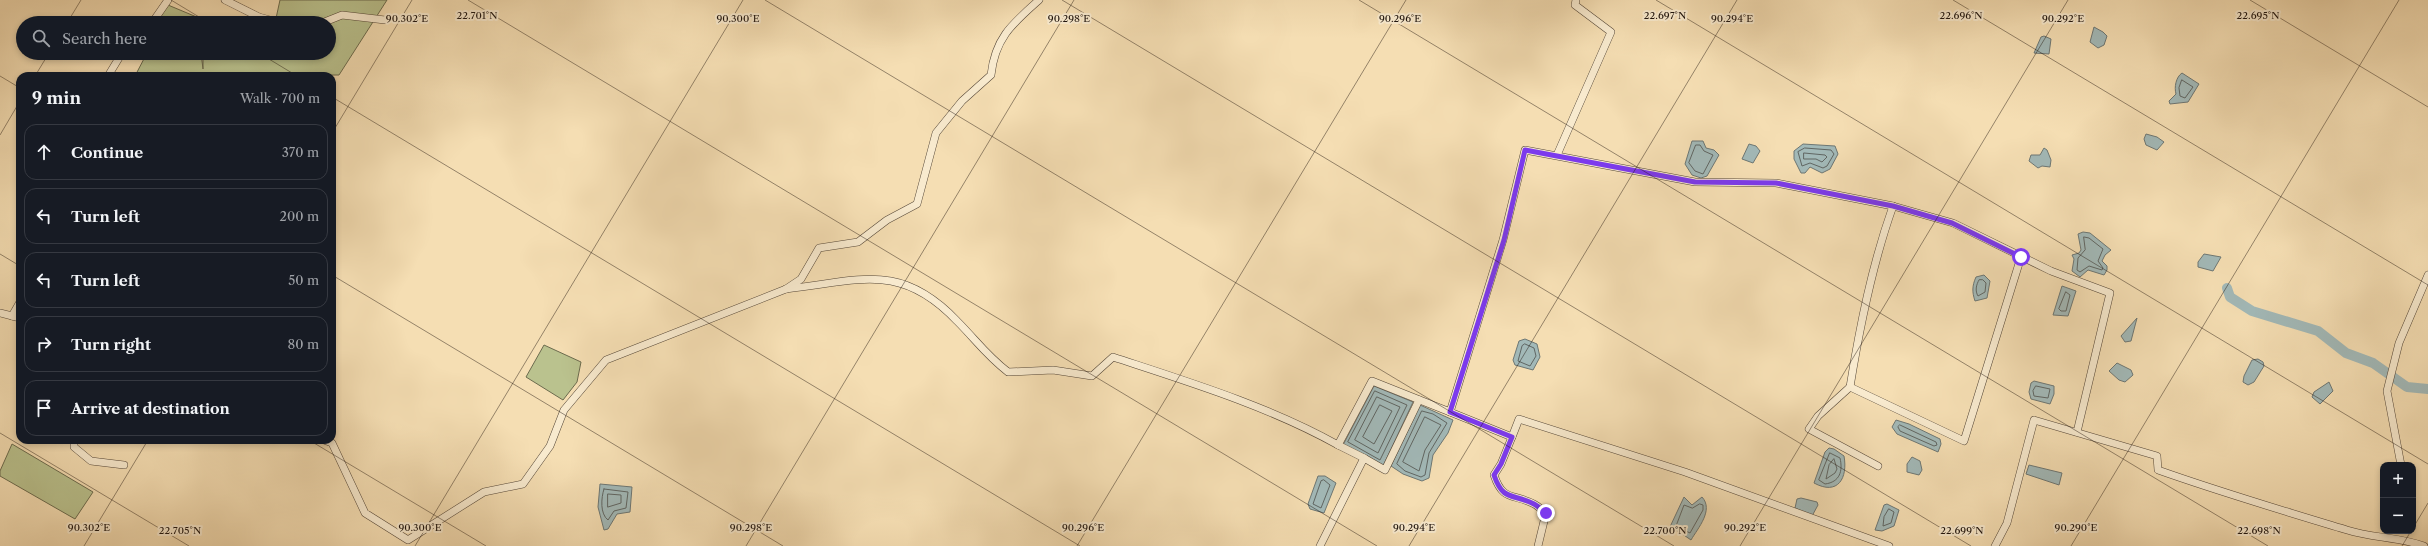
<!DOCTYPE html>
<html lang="en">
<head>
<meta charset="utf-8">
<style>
	:root { --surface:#171b24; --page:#242831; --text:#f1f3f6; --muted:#9ea1a6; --line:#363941 }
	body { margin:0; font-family:"Libre Caslon Text",serif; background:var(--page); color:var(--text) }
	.controls { position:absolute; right:12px; bottom:12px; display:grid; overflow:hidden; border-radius:8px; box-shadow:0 2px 6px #0003 }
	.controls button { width:36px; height:36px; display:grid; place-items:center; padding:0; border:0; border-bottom:1px solid var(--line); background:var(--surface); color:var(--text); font:20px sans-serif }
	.stop { position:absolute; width:12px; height:12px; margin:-9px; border:3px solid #7c3aed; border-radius:50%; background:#fff }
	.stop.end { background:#7c3aed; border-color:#fff; box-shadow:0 1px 4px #0008 }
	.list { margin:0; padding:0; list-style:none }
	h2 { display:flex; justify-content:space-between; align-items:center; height:52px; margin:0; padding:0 16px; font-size:17px }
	h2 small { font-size:13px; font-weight:400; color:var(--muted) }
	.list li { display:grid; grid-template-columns:26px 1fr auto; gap:12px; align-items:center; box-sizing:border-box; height:56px; margin:0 8px 8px; padding:0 8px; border:1px solid var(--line); border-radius:12px }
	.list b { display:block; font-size:15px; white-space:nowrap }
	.list em { font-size:13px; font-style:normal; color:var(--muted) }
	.icon { flex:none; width:22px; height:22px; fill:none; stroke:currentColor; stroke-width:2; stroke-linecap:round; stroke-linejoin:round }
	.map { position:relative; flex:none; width:2428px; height:546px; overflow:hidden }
	.search { position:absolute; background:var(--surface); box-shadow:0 2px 6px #0003; left:16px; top:16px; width:320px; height:44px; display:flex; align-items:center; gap:10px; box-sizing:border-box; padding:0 14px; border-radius:22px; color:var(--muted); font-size:15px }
	.panel { position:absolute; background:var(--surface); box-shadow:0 2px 6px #0003; left:16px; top:72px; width:320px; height:372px; border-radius:12px }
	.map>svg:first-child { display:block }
</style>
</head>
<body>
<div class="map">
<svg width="2428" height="546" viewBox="0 0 2428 546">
	<rect width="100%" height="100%" fill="#f5deb3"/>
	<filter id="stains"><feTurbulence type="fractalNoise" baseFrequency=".005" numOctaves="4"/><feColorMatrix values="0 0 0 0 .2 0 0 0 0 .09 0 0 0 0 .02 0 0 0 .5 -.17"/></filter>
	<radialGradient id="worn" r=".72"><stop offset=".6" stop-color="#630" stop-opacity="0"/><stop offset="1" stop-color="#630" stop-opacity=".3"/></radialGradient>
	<!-- green -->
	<g fill="#bac28e" stroke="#6c6b4e">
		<path d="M280,0h107l-48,75 -204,1 12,-23h54l2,16v-16h126v-30h-54z"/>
		<path d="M168,5l43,18h-55z"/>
		<path d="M544,345l37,17 -4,20 -14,18 -37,-23z"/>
		<path d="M12,444l81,48 -18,27 -75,-43v-5z"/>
	</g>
	<!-- water -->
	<g fill="#a2b9b8" stroke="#6d7774">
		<path d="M2094,27l9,5 4,4 -3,9 -6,3 -8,-6z"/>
		<path d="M2044,36l7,3 -2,15 -15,-1 7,-16z"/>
		<path d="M2182,73l17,11 -11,18 -18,2 -1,-3 7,-7c-2,-7 0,-17 6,-21z"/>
		<path d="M2146,134l11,3 7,5 -7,8 -11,-5 -2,-6z"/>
		<path d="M1692,141h11l3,7 8,2 5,5 -12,21 -6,2 -9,-3 -7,-11z"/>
		<path d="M1749,144l7,2 4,5 -7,12 -11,-4z"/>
		<path d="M1803,144l32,2 3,8 -8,15 -8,4 -12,-6 -5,6h-4l-7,-14v-8z"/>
		<path d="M2044,148l3,2 4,10 -1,7 -8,-1 -4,2 -9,-7 2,-6h9z"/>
		<path d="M2083,232l7,1 21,17 -6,5 -3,6 5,5v4l-3,5 -16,-5 -8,7 -8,-6 2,-12 -2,-4 7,-2 2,-3 -3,-16z"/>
		<path d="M2204,254l17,3 -8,14 -15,-4v-5z"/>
		<path d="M1984,275l6,6 -3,17 -12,3c-3,-9 -3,-15 1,-24z"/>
		<path d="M2062,286l14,5 -8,25 -15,-1z"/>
		<path d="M2137,318l-6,23 -6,1 -4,-6z"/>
		<path d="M1525,339l12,5 3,13 -7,13 -18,-5 -2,-5 6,-19z"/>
		<path d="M2258,359l5,3 1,4 -10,16 -6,3 -5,-3 1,-6 8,-16z"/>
		<path d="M2117,363l14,7 2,5 -8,7 -6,-2 -10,-9z"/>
		<path d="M2034,381l20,5v8l-4,10 -19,-5 -2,-7 2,-9z"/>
		<path d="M2329,382l4,9 -13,13 -8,-7 2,-5z"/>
		<path d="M1374,386l39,16 -30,64 -40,-21z"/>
		<path d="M1420,405l33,15 -5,13 -15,22 -4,23 -7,3 -19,-7 -12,-8z"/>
		<path d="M1896,420l13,4 31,15 1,5 -3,8 -41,-18 -5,-7z"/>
		<path d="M1829,448l5,1 10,7c4,22 -6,40 -30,27l11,-31z"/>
		<path d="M1912,457l8,4 2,9 -3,5 -12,-3v-8z"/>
		<path d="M2029,465l33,8 -3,12 -33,-11z"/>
		<path d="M1318,476h7l11,7 -12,30 -14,-4 -2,-5z"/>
		<path d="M600,484l32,3 -2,25 -13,2 -9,15 -4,1 -6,-23z"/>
		<path d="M1684,497l8,8 10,-8c12,13 -4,31 -11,43l-13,-9 -9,-2z"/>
		<path d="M1801,498l16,4 1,3 -6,11 -17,-8 2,-9z"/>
		<path d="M1887,504l12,6 -5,16 -12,5 -7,-1 9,-25z"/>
	</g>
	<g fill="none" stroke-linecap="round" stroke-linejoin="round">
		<!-- shore -->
		<g stroke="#606663" stroke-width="1">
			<path d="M2182,80l11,7 -8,11 -5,-2 -1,-8z"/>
			<path d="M1696,145h4l4,6 9,4 -10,19 -8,-3 -6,-8z"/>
			<path d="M1805,148l26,2 3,4 -7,12 -4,2 -13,-5 -8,3 -4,-14z"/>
			<path d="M1804,153l21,2 2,2 -5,5 -6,-3h-12z"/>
			<path d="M2084,237l5,1 14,11 -5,12 5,7 -1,2 -13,-4 -9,6 -3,-2 1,-12 7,-8z"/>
			<path d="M1983,280l3,3 -1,9 -7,4c-3,-5 -2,-11 1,-16z"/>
			<path d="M2066,292l4,3 -4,16h-5l-2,-2z"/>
			<path d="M1525,344l9,4 2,8 -6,10 -12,-5 4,-15z"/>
			<path d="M2036,386l14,3 -2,9 -14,-2 -1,-5z"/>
			<path d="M1375,391l32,14 -27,55 -32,-18z"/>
			<path d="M1377,397l23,10 -22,46 -23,-13z"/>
			<path d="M1380,405l12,6 -18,33 -11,-7z"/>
			<path d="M1422,411l11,3 14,9 -18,30 -4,22 -4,2 -16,-6 -8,-7z"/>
			<path d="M1425,417l16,8 -16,25 -6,21 -16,-9z"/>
			<path d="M1900,425l36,17 1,3 -3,1 -34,-15 -2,-4z"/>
			<path d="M1830,453l10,5c3,13 0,24 -15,26l-6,-4z"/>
			<path d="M1834,459l3,10 -2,4 -9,6 3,-14z"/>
			<path d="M1324,480l6,5 -9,23 -8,-4 8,-23z"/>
			<path d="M604,489l24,3 -2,16 -12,3 -6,9c-8,-6 -7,-22 -4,-31z"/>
			<path d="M608,494l13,1v8l-13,4z"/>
			<path d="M1700,504l3,1v5l-13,23 -14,-7 8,-21 8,3z"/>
			<path d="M1889,509l5,3 -3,11 -8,3 1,-9z"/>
		</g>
		<!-- canal -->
		<path stroke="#a2b9b8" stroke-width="10" d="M2227,288l3,9 22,14 66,20 28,22 27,10 34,24 21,2"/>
		<!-- street casing -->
		<g stroke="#544637" stroke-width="8">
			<g id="street">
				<path d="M225,0l34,17 22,6"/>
				<path d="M152,23l16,-23"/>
				<path d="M322,23l20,-8 43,5"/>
				<path d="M108,76l14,-23"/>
				<path d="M1557,155l54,-123 -36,-27 1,-5"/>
				<path d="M1893,206l60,17 98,48 59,22 -33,139"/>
				<path d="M786,289c73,-8 114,-28 171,32 19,19 29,34 51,51l45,-2 39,6 21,-19c76,25 155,49 225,88l34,-64 78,31 53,-172 22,-90 170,32 81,1 117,23c-21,59 -33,119 -43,181"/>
				<path d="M0,313l20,5"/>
				<path d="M12,316l8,-14"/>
				<path d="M1850,387l114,54 57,-184"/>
				<path d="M1850,387l-32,29 -9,13 69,37"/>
				<path d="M1450,412l62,25 -11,27 -7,11c9,27 19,18 40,29 4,2 8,6 12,9l-8,33"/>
				<path d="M1512,437l7,-18 166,53 204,74"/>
				<path d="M74,440v7l17,14 33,4"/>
				<path d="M324,440l8,3 33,70 43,27 76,-48 39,-8 27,-38 14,-36 42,-50 180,-71 15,-10 18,-31 39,-6 29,-22 30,-16 19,-71 26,-32 29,-26c4,-37 21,-51 48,-75"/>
				<path d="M1338,445l26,13"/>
				<path d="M2401,465l-14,-74 12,-48 29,-68"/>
				<path d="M1320,546l44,-88 21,12 34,-70"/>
				<path d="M1995,546l12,-23 27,-103 123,36 1,14c62,22 126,41 189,60 25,8 52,7 77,16"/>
			</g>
		</g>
		<!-- street -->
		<use href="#street" stroke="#f8eace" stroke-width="7"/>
	</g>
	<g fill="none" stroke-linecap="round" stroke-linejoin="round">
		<!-- route -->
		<path stroke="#7c3aed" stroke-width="5" d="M1546,513c-4,-3 -8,-7 -12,-9 -21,-11 -31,-2 -40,-29l7,-11 11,-27 -62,-25 54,-172 21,-90 170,32 81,1 117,23 59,17 69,34"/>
	</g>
	<!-- ticks -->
	<path fill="none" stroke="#1e140e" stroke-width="1" stroke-opacity="0.45" d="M171,0l38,23M468,0l909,546M765,0l909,546M1062,0l909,546M1359,0l909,546M1656,0l772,464M1953,0l475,285M2250,0l178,107M67,23l14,-23M259,53l38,23M0,76l20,12M35,76l14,-23M332,97l748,449M332,133l80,-133M0,135l20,-34M0,254l20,12M332,275l451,271M0,433l189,113M309,440l177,106M2413,528l15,-25M84,546l64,-106M415,546l328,-546M746,546l328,-546M1077,546l329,-546M1409,546l328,-546M1740,546l328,-546M2071,546l328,-546M2402,546l9,-15"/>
	<g font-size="10" text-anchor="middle" fill="#1e140e" stroke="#f8eace" stroke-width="4" stroke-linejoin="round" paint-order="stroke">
		<text x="477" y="19">22.701°N</text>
		<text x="1665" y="19">22.697°N</text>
		<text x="1961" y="19">22.696°N</text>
		<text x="2258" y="19">22.695°N</text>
		<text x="407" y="22">90.302°E</text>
		<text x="738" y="22">90.300°E</text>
		<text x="1069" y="22">90.298°E</text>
		<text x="1400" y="22">90.296°E</text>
		<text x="1732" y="22">90.294°E</text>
		<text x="2063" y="22">90.292°E</text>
		<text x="89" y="531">90.302°E</text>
		<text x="420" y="531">90.300°E</text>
		<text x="751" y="531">90.298°E</text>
		<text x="1083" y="531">90.296°E</text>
		<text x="1414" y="531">90.294°E</text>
		<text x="1745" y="531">90.292°E</text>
		<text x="2076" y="531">90.290°E</text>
		<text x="180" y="534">22.705°N</text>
		<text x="1665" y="534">22.700°N</text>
		<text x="1962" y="534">22.699°N</text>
		<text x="2259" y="534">22.698°N</text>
	</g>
	<rect width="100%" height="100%" filter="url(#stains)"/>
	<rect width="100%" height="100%" fill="url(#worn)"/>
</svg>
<div class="controls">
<button>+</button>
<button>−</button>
</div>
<div class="stop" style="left:2021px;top:257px"></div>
<div class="stop end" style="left:1546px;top:513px"></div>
<div class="search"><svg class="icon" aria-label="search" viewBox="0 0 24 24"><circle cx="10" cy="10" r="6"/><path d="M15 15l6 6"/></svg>Search here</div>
<section class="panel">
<h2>9 min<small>Walk · 700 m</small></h2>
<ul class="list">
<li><svg class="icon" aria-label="ahead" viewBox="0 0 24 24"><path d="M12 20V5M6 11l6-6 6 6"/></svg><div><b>Continue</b></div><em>370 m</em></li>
<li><svg class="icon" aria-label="left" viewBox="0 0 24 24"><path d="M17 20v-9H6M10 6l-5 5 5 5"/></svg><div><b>Turn left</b></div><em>200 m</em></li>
<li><svg class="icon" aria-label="left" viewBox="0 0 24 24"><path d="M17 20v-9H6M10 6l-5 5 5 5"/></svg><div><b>Turn left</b></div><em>50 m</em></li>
<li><svg class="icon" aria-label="right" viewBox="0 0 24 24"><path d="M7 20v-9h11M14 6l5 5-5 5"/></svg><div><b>Turn right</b></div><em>80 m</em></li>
<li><svg class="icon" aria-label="arrive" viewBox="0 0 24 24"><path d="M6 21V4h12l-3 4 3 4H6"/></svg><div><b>Arrive at destination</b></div></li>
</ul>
</section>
</div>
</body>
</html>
